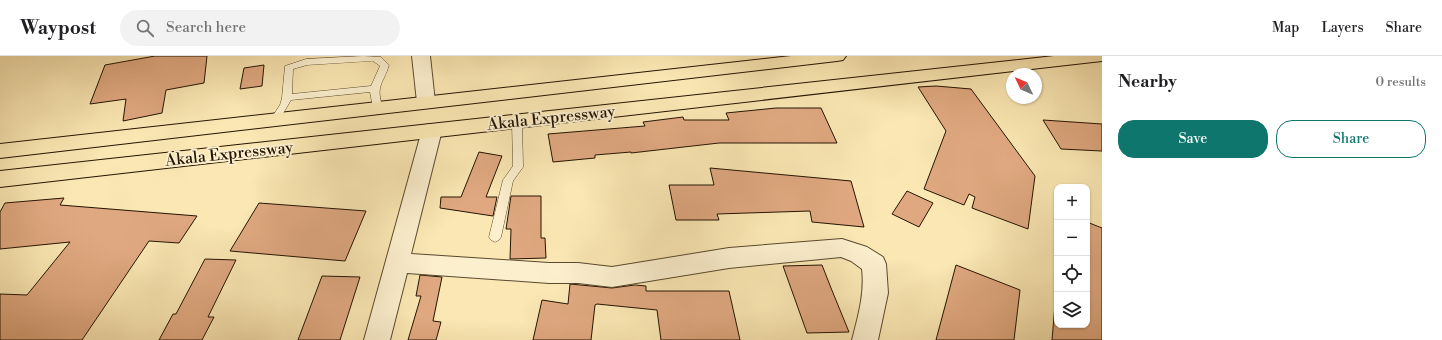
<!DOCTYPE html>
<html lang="en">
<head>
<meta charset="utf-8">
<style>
	:root { --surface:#fff; --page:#f2f2f2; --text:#202124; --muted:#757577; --line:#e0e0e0; --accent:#0f766e }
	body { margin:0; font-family:"Libre Bodoni",serif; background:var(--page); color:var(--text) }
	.controls { position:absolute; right:12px; bottom:12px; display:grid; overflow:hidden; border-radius:8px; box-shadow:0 1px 3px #0004 }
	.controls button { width:36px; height:36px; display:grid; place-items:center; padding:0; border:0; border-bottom:1px solid var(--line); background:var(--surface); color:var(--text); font:20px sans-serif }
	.compass { position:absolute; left:1006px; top:12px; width:36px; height:36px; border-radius:50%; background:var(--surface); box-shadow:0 1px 3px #0004; rotate:314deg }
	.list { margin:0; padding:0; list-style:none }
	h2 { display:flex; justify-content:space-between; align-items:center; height:52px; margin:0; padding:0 16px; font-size:17px }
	h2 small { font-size:13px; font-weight:400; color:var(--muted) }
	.actions { display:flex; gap:8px; padding:12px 16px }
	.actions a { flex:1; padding:9px 0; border:1px solid var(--accent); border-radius:16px; text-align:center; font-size:14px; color:var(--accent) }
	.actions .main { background:var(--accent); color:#fff }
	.icon { flex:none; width:22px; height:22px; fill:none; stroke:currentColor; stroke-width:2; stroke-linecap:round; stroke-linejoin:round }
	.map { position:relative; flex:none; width:1102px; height:284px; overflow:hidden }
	header { display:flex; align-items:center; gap:24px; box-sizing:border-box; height:56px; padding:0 20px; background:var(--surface); border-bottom:1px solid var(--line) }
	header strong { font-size:19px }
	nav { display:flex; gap:22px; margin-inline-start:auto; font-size:14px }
	.search { width:280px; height:36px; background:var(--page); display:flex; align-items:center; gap:10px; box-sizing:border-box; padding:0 14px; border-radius:22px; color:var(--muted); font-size:15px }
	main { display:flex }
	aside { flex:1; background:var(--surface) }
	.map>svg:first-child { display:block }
</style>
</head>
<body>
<header>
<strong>Waypost</strong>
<div class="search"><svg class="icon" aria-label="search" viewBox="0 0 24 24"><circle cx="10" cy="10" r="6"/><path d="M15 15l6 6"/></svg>Search here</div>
<nav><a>Map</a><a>Layers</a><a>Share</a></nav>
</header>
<main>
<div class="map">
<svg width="1102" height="284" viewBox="0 0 1102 284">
	<rect width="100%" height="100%" fill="#fae7b3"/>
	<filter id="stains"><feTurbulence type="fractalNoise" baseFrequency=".005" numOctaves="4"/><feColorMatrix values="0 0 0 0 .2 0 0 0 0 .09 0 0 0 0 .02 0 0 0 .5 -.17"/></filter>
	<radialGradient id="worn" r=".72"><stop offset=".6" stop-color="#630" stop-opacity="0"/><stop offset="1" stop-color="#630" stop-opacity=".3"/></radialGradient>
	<!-- building -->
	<g fill="#dfa880" stroke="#241400">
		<path d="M155,0h52l-3,27 -38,7 -4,23 -39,8 3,-22 -36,5 15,-39z"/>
		<path d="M264,9l-2,21 -22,3 4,-21z"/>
		<path d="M936,30l35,3 64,87 -7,53 -56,-21 3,-11 -6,-3 -5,11 -40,-16 22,-58 -28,-44z"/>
		<path d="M776,52h45l16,35h-118l-88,10v-1l-36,3v3l-42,4 -5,-28 97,-8 -2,-4 40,-5 1,3h45l-3,-7z"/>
		<path d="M1043,64l59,4v27l-41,-2z"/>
		<path d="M479,96l23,4 -16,41h11l-4,19 -53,-8 1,-11h20z"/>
		<path d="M710,112l141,13 13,46 -52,-5 -2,-11 -93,3 2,6h-43l-7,-35h45z"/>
		<path d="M907,135l26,12 -14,24 -27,-13z"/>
		<path d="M511,140h30v42h4l1,20 -36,1 1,-30h-5z"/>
		<path d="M64,142l-4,7 137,11 -18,27 -30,-2 -67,99h-82v-46l27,1 43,-53 -70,7v-37l5,-9z"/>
		<path d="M259,147l107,8 -21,50 -115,-10z"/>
		<path d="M1087,166l15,6v112h-50l5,-59v44h30z"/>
		<path d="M205,203l31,1 -28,57h6l-12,23h-43l14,-26h3z"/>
		<path d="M822,209l9,23 18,44 -42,1 -24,-67z"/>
		<path d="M956,209l64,25 -6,50h-78z"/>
		<path d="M420,219l22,2 -9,44 8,1 -5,18h-28l13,-44h-5z"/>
		<path d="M322,220l38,1 -20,63h-42z"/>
		<path d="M570,228l42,4 23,-3 11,1v5h83l11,49h-79l-4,-30 -60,-6 -2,1 -4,35h-58l9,-40 26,4z"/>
	</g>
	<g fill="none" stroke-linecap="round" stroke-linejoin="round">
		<!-- service casing -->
		<g stroke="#5a492d" stroke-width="1">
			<g id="service">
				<path d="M363,0l18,1 8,8c-6,20 -14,20 -6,43l-2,2 -3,1 -5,-3 -3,-16 -79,8 -13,22h-6l-2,-2 10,-15 2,-7 3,-32 21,-7zM373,5l7,5 -9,20 -79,8 1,-25 14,-4z"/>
				<path d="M517,62l5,3 1,46 -10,14 -12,56 -2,3 -4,2 -4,-2 -2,-3 14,-57 10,-14 -1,-45z"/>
			</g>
		</g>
		<!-- minor casing -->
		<g stroke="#5a492d" stroke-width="2">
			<g id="minor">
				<path d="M412,0h18l5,46 -2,4 -7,2 -7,-2 -2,-4z"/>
				<path d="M432,68l7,1 3,5 -31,124 138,9h29l34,4 117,-19 113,-9 25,8 16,10 3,7 2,29 -10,47h-26c6,-23 13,-47 10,-71l-11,-8 -10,-4 -112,11 -117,19 -34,-4h-29l-142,-10 -17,67h-26l58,-210 3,-5z"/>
			</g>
		</g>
		<!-- primary casing -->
		<g stroke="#241400" stroke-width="2">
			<g id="primary">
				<path d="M791,0h55l-3,4 -6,1 -837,97v-14z"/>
				<path d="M1054,0h48v5l-1102,126v-16z"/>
			</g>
		</g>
		<!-- service -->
		<use href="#service" fill="#fcefce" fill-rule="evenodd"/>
		<!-- minor -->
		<use href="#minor" fill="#fcefce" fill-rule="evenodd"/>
		<!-- primary -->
		<use href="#primary" fill="#fae7b3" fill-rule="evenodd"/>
	</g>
	<g text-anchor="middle" stroke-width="4" stroke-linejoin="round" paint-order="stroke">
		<!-- street labels -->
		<g font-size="16" fill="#241400" stroke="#fcefce">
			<text transform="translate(551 61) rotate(-6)" y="6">Akala Expressway</text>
			<text transform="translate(229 97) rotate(-6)" y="6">Akala Expressway</text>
		</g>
	</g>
	<rect width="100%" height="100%" filter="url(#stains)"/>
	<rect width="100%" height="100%" fill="url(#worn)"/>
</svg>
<div class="controls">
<button>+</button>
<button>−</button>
<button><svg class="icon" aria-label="locate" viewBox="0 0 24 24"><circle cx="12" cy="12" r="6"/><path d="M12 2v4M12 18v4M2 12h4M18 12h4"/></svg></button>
<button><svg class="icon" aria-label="layers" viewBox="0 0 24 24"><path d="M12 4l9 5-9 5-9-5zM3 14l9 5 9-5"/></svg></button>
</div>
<svg class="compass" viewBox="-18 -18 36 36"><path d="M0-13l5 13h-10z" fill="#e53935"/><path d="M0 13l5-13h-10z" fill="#757577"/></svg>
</div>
<aside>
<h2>Nearby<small>0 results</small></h2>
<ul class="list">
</ul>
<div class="actions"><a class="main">Save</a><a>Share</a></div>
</aside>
</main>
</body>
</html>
